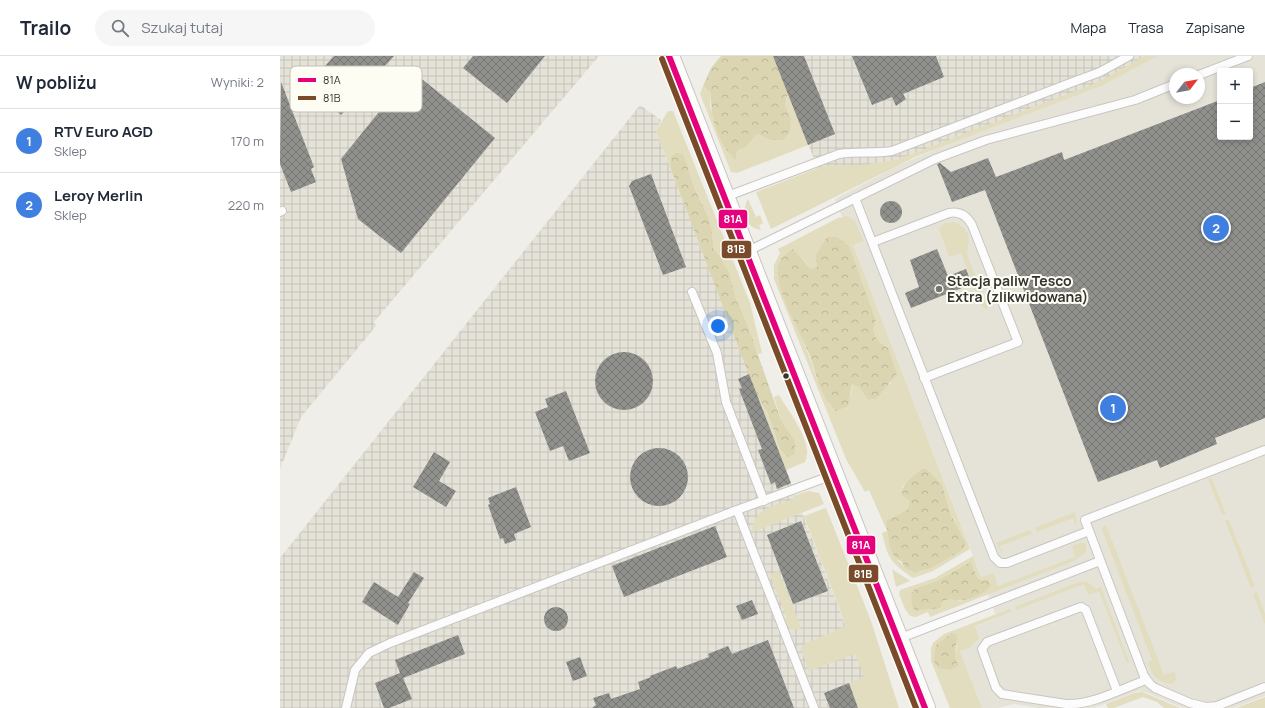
<!DOCTYPE html>
<html lang="pl">
<head>
<meta charset="utf-8">
<style>
	:root { --surface:#fff; --page:#f6f6f7; --text:#1f2937; --muted:#747a83; --line:#e0e1e3; --accent:#db2777 }
	body { margin:0; font-family:Manrope,sans-serif; background:var(--page); color:var(--text) }
	.controls { position:absolute; right:12px; top:12px; display:grid; overflow:hidden; border-radius:4px; box-shadow:0 2px 6px #0003 }
	.controls button { width:36px; height:36px; display:grid; place-items:center; padding:0; border:0; border-bottom:1px solid var(--line); background:var(--surface); color:var(--text); font:20px sans-serif }
	.compass { position:absolute; left:889px; top:12px; width:36px; height:36px; border-radius:50%; background:var(--surface); box-shadow:0 2px 6px #0003; rotate:59deg }
	.you { position:absolute; left:438px; top:270px; width:14px; height:14px; margin:-10px; border:3px solid #fff; border-radius:50%; background:#1a73e8; box-shadow:0 0 0 6px #1a73e833 }
	.badge { display:grid; place-items:center; width:26px; height:26px; border-radius:50%; background:var(--accent); color:#fff; font-size:13px; font-weight:700 }
	.pin { position:absolute; translate:-50% -50%; border:2px solid #fff; box-shadow:0 1px 4px #0006 }
	.list { margin:0; padding:0; list-style:none }
	h2 { display:flex; justify-content:space-between; align-items:center; height:52px; margin:0; padding:0 16px; font-size:17px }
	h2 small { font-size:13px; font-weight:400; color:var(--muted) }
	.list li { display:grid; grid-template-columns:26px 1fr auto; gap:12px; align-items:center; box-sizing:border-box; height:64px; padding:0 16px; border-top:1px solid var(--line) }
	.list b { display:block; font-size:15px; white-space:nowrap }
	.list p { margin:0; font-size:13px; white-space:nowrap; color:var(--muted) }
	.list em { font-size:13px; font-style:normal; color:var(--muted) }
	.icon { flex:none; width:22px; height:22px; fill:none; stroke:currentColor; stroke-width:2; stroke-linecap:round; stroke-linejoin:round }
	.map { position:relative; flex:none; width:985px; height:652px; overflow:hidden }
	header { display:flex; align-items:center; gap:24px; box-sizing:border-box; height:56px; padding:0 20px; background:var(--surface); border-bottom:1px solid var(--line) }
	header strong { font-size:19px }
	nav { display:flex; gap:22px; margin-inline-start:auto; font-size:14px }
	.search { width:280px; height:36px; background:var(--page); display:flex; align-items:center; gap:10px; box-sizing:border-box; padding:0 14px; border-radius:22px; color:var(--muted); font-size:15px }
	main { display:flex }
	aside { flex:1; background:var(--surface) }
	.map>svg:first-child { display:block }
</style>
</head>
<body>
<header>
<strong>Trailo</strong>
<div class="search"><svg class="icon" aria-label="search" viewBox="0 0 24 24"><circle cx="10" cy="10" r="6"/><path d="M15 15l6 6"/></svg>Szukaj tutaj</div>
<nav><a>Mapa</a><a>Trasa</a><a>Zapisane</a></nav>
</header>
<main>
<aside>
<h2>W pobliżu<small>Wyniki: 2</small></h2>
<ul class="list">
<li><span class="badge" style="background:#3f7fe0">1</span><div><b>RTV Euro AGD</b><p>Sklep</p></div><em>170 m</em></li>
<li><span class="badge" style="background:#3f7fe0">2</span><div><b>Leroy Merlin</b><p>Sklep</p></div><em>220 m</em></li>
</ul>
</aside>
<div class="map">
<svg width="985" height="652" viewBox="0 0 985 652">
	<defs>
		<pattern id="industrial-grid" width="8" height="8" patternUnits="userSpaceOnUse"><rect width="8" height="8" fill="#e5e3d8"/><path d="M0 4h8M4 0v8" fill="none" stroke="#c5c3ba"/></pattern>
		<pattern id="forest-crowns" width="20" height="18" patternUnits="userSpaceOnUse"><rect width="20" height="18" fill="#dbd5b1"/><path d="M2 6a3 3 0 1 1 6 0M12 15a3 3 0 1 1 6 0" fill="none" stroke="#bdb799"/></pattern>
		<pattern id="building-cross-hatch" width="8" height="8" patternUnits="userSpaceOnUse"><rect width="8" height="8" fill="#90908d"/><path d="M0 0l8 8M0 8l8-8" fill="none" stroke="#767674"/></pattern>
	</defs>
	<rect width="100%" height="100%" fill="#efeee9"/>
	<!-- built -->
	<path fill="#e5e3d8" fill-rule="evenodd" d="M872,0h113v640l-32,12h-50l-38,-16 -7,-1 -45,17h-55l-24,-4 -16,4h-16l-22,-57 15,-25 22,-8 -162,-419 64,-34 33,-14 -1,-2zM940,15h30v66h-30zM895,18h24v24h-24z"/>
	<!-- industrial -->
	<g fill="url(#industrial-grid)">
		<path d="M0,0h319l-225,266 2,4 -75,91 -21,52z"/>
		<path d="M493,0h379l-52,28 -206,79 -76,6z"/>
		<path d="M360,49l21,15 -5,11 221,577h-597v-150z"/>
	</g>
	<!-- green -->
	<g fill="#e2ddbf" fill-rule="evenodd">
		<path d="M865,0h13l-57,30 -186,71 -144,72 -15,-37 67,-26 41,-1 35,-6 197,-76z"/>
		<path d="M423,30l8,7 -1,14 25,52 3,-9 7,-2 12,-14 13,6 21,-22 -6,-13 3,-13 20,53 -71,28 -6,-1 -31,-78z"/>
		<path d="M388,55h5l77,192 12,50 -4,1c-7,-18 -16,-36 -22,-55 -6,-19 -9,-36 -23,-51 1,-32 -10,-37 -20,-64 -4,-10 -5,-20 -10,-30l-12,3 -1,10 -14,-36z"/>
		<path d="M468,143l8,18 4,-2 3,8 -4,2 2,5c-16,-2 -20,-19 -13,-31z"/>
		<path d="M567,160l8,5 9,20 -11,4 117,304 -37,22 -20,7c-22,-15 -25,-19 -31,-45l5,-2 -18,-41 -4,2 -19,-33 -72,-180v-14l6,-12 -2,-4 60,-31zM541,192l47,55 8,17 -3,9 4,11 11,8 3,35 -7,5 -8,11 -8,1 -9,-14 -7,-2 -1,11 -34,-15c-10,-35 -27,-68 -39,-102l24,-20 9,11 6,-2 -2,-11zM643,412l4,1 15,15 9,31 15,28 -60,25c-3,-4 -9,-7 -11,-11 -8,-14 -7,-26 -2,-40l15,-8 3,-8 -9,-14 8,-9z"/>
		<path d="M674,166l9,5 5,7 1,8 -2,12 21,55 -4,-1 -3,-3 -20,-52 -12,4 -10,-28 5,-6z"/>
		<path d="M475,335l13,23 12,35 15,-8 -14,-21 -7,-23 5,-2c10,17 25,35 28,55 1,4 -1,9 -2,12l-19,8z"/>
		<path d="M932,422l14,36 -4,1 -14,-36z"/>
		<path d="M528,435l11,2 5,11 -71,28c-4,-23 28,-28 43,-34v-3z"/>
		<path d="M546,452l45,113 28,87h-41l-9,-25 15,-6 -9,-23 -46,17 -8,-23 3,-4 42,-18 -42,-110z"/>
		<path d="M795,456l2,17 -4,-11 -36,14 -2,-4z"/>
		<path d="M949,464l26,66 -4,2 -26,-67z"/>
		<path d="M826,469l58,150 11,-4 1,9 -4,4c-13,0 -21,-10 -24,-21l4,-3 -49,-128 -1,-4z"/>
		<path d="M750,474l2,4 -32,12 4,11 -8,-14z"/>
		<path d="M802,486l4,2v8l-12,9 -144,56 -2,-5 -12,5 -6,-1 -5,-7 -6,-15 1,-4 35,-12 38,-22 8,21 12,-4 5,13 77,-29 -3,-11zM691,507l6,14 5,4 -22,20 -8,-3 -10,3 -1,7 -25,3v-23l21,-7z"/>
		<path d="M612,513l18,12 -14,6z"/>
		<path d="M499,515l22,57 -8,2 -6,-3 -3,-8 3,-1 -17,-43z"/>
		<path d="M799,526h8l9,7 5,-2 28,75 -2,1 -28,-72 -11,4 -4,-11 -68,26 -1,-3z"/>
		<path d="M977,536l8,22v11l-12,-31z"/>
		<path d="M730,553l1,3 -36,14 4,12 -8,9 -11,4 22,57h-32l-19,-47v-13l2,-5 11,-9zM678,588l-8,26 -7,-2z"/>
		<path d="M862,636l3,1 35,15h-16l-7,-6 -14,-5 -29,11h-6l-2,-4 28,-11z"/>
		<path d="M985,641v11h-29z"/>
	</g>
	<!-- forest -->
	<g fill="url(#forest-crowns)">
		<path d="M441,0h52l15,36 -3,13 6,13 -1,13 -7,9h-13l-13,-6 -12,14 -7,2 -3,9c-17,-15 -25,-42 -24,-66l-8,-7 8,-18z"/>
		<path d="M396,97l7,1c5,10 6,20 10,30 10,27 21,32 20,64l6,7 10,18 7,26 12,28 33,93 14,21v13l-7,3 -8,-8 -12,-35 -13,-23 -85,-224 1,-10z"/>
		<path d="M547,181h10l12,9 27,75 -3,8 4,11 11,8 9,26 -21,25 -8,1 -9,-13 -7,-3 -4,22 -12,5c-3,-4 -7,-8 -10,-12 -8,-14 -11,-28 -16,-43 -8,-22 -36,-67 -32,-89 1,-8 9,-14 15,-18l18,20 6,-2 -2,-11z"/>
		<path d="M643,412l4,1 15,15 9,31 15,28 -4,7 -31,18 -16,4 -10,-4 -3,-6 -7,-4 -5,-10 -4,-27 22,-12 2,-8 -8,-6c0,-13 11,-19 21,-27z"/>
		<path d="M691,506l6,15 5,4 6,-1 3,5c-4,8 -21,15 -31,15 -9,1 -6,-3 -18,1l-1,7 -26,3 -3,-6 -1,-11 5,-6 21,-7z"/>
		<path d="M672,577l5,2 -2,21 3,10 -8,4 -12,-2 -4,-7 2,-16z"/>
	</g>
	<!-- building -->
	<g fill="url(#building-cross-hatch)">
		<path d="M54,0h60l-53,59 -33,-30z"/>
		<path d="M193,0h72l-38,47 -44,-35z"/>
		<path d="M493,0h31l31,78 -27,11z"/>
		<path d="M572,0h84l8,21 -41,17 3,5 -10,7 -4,-9 -20,8z"/>
		<path d="M132,15l83,67 -94,115 -43,-34 -17,-60z"/>
		<path d="M1,26l33,85 -3,2 5,13 -25,10 -11,-28z"/>
		<path d="M985,26v336l-50,20 2,6 -57,24 -3,-8 -59,22 -113,-292 -33,12 -15,-38 3,-1 11,9 37,-14 8,19 66,-25 2,8 156,-60v37h30v-49z"/>
		<path d="M371,118l35,93 -23,8 -34,-89 3,-5z"/>
		<circle cx="611" cy="156" r="11"/>
		<path d="M657,193l11,27 18,-7 6,15 -61,24 -6,-15 14,-6 -9,-27z"/>
		<circle cx="344" cy="325" r="29"/>
		<path d="M469,318l42,109 -14,6 -2,-7 -4,2 -13,-34 4,-1 -23,-60 3,-1 -4,-9z"/>
		<path d="M286,335l24,62 -21,8 -6,-15 -13,5 -15,-39 13,-5 -3,-8z"/>
		<circle cx="379" cy="421" r="29"/>
		<path d="M154,396l16,10 -11,19 17,10 -10,16 -33,-20z"/>
		<path d="M236,431l15,40 -17,7 2,6 -11,4 -2,-6 -3,1 -12,-34 2,-1 -2,-6z"/>
		<path d="M521,465l27,70 -35,13 -26,-69z"/>
		<path d="M435,470l12,31 -103,40 -12,-31z"/>
		<path d="M134,516l10,6 -16,25 2,1 -12,21 -36,-23 12,-20 24,15z"/>
		<path d="M472,544l6,14 -16,6 -6,-14z"/>
		<circle cx="276" cy="563" r="12"/>
		<path d="M178,579l7,19 -62,24 9,21 -23,9h-5l-9,-25 25,-10 -5,-13z"/>
		<path d="M488,584l26,68h-202l4,-3 -3,-7 16,-5 2,6 29,-10 -2,-7 13,-5 -1,-1 26,-10 1,3 32,-12 -1,-3 20,-8 4,8z"/>
		<path d="M300,601l7,19 -14,5 -7,-19z"/>
		<path d="M569,627l9,25h-28l-6,-15z"/>
	</g>
	<g fill="none" stroke-linecap="round" stroke-linejoin="round">
		<!-- service casing -->
		<g stroke="#c7c6c2" stroke-width="10">
			<g id="service">
				<path d="M919,19l49,-19"/>
				<path d="M445,141l114,-43c20,-3 34,0 53,-3l181,-69 27,-10 29,-16"/>
				<path d="M575,142l139,359 6,6h7l82,-32"/>
				<path d="M0,156l2,-1"/>
				<path d="M593,186l76,-29c11,-2 18,3 23,12l46,117 -94,36"/>
				<path d="M466,196l189,-93 51,-19 149,-40 40,-16"/>
				<path d="M412,236l25,61 9,49 38,99"/>
				<path d="M985,394l-180,70 59,156 6,8 5,4 35,15 16,4 11,-1 48,-19"/>
				<path d="M618,583l202,-78"/>
				<path d="M837,635l-31,-81 -5,-3 -94,35 -5,7 14,39 6,6 64,10c27,1 55,-15 80,-24"/>
				<path d="M66,652l9,-38 14,-17 21,-10 347,-133"/>
				<path d="M534,652l-77,-198 96,-35"/>
			</g>
		</g>
		<!-- tertiary casing -->
		<g stroke="#c7c6c2" stroke-width="22">
			<path id="tertiary" d="M389,0l256,652"/>
		</g>
		<!-- service -->
		<use href="#service" stroke="#fdfcfc" stroke-width="8"/>
		<!-- tertiary -->
		<use href="#tertiary" stroke="#fdfcfc" stroke-width="20"/>
		<!-- bus-1 casing -->
		<g stroke="#fefdf4" stroke-width="9">
			<path id="bus-1" d="M389,0l256,652"/>
		</g>
		<!-- bus-2 casing -->
		<g stroke="#fefdf4" stroke-width="9">
			<path id="bus-2" d="M382,3l254,649"/>
		</g>
		<!-- bus-1 -->
		<use href="#bus-1" stroke="#e5007d" stroke-width="6"/>
		<!-- bus-2 -->
		<use href="#bus-2" stroke="#7a4b2a" stroke-width="6"/>
	</g>
	<!-- markers -->
	<circle fill="#757471" stroke="#fefdf4" stroke-width="1.5" cx="659" cy="233" r="4"/>
	<circle fill="#343330" stroke="#fefdf4" stroke-width="1.5" cx="506" cy="320" r="3.5"/>
	<g text-anchor="middle" stroke-width="4" stroke-linejoin="round" paint-order="stroke">
		<!-- poi labels -->
		<g font-size="14" font-weight="bold" fill="#343330" stroke="#fefdf4" text-anchor="start">
			<text x="667" y="230">Stacja paliw Tesco<tspan x="667" dy="16">Extra (zlikwidowana)</tspan></text>
		</g>
	</g>
	<!-- legend -->
	<rect x="10" y="10" width="132" height="46" rx="6" fill="#fefdf4" stroke="#c1c0b9" stroke-width="1"/>
	<rect x="18" y="22" width="18" height="4" fill="#e5007d"/>
	<rect x="18" y="40" width="18" height="4" fill="#7a4b2a"/>
	<g font-size="11" fill="#343330">
		<text x="43" y="28">81A</text>
		<text x="43" y="46">81B</text>
	</g>
	<g stroke="#fefdf4" stroke-width="1.5">
		<rect x="438" y="153" width="30" height="20" rx="4" fill="#e5007d"/>
		<rect x="441" y="184" width="31" height="19" rx="4" fill="#7a4b2a"/>
		<rect x="566" y="479" width="30" height="20" rx="4" fill="#e5007d"/>
		<rect x="568" y="508" width="31" height="19" rx="4" fill="#7a4b2a"/>
	</g>
	<g font-size="11" text-anchor="middle" font-weight="bold" fill="#fff">
		<text x="453" y="167">81A</text>
		<text x="456" y="197">81B</text>
		<text x="581" y="493">81A</text>
		<text x="583" y="522">81B</text>
	</g>
</svg>
<div class="controls">
<button>+</button>
<button>−</button>
</div>
<svg class="compass" viewBox="-18 -18 36 36"><path d="M0-13l5 13h-10z" fill="#e53935"/><path d="M0 13l5-13h-10z" fill="#747a83"/></svg>
<div class="you"></div>
<div class="pin badge" style="left:833px;top:352px;background:#3f7fe0">1</div>
<div class="pin badge" style="left:936px;top:172px;background:#3f7fe0">2</div>
</div>
</main>
</body>
</html>
